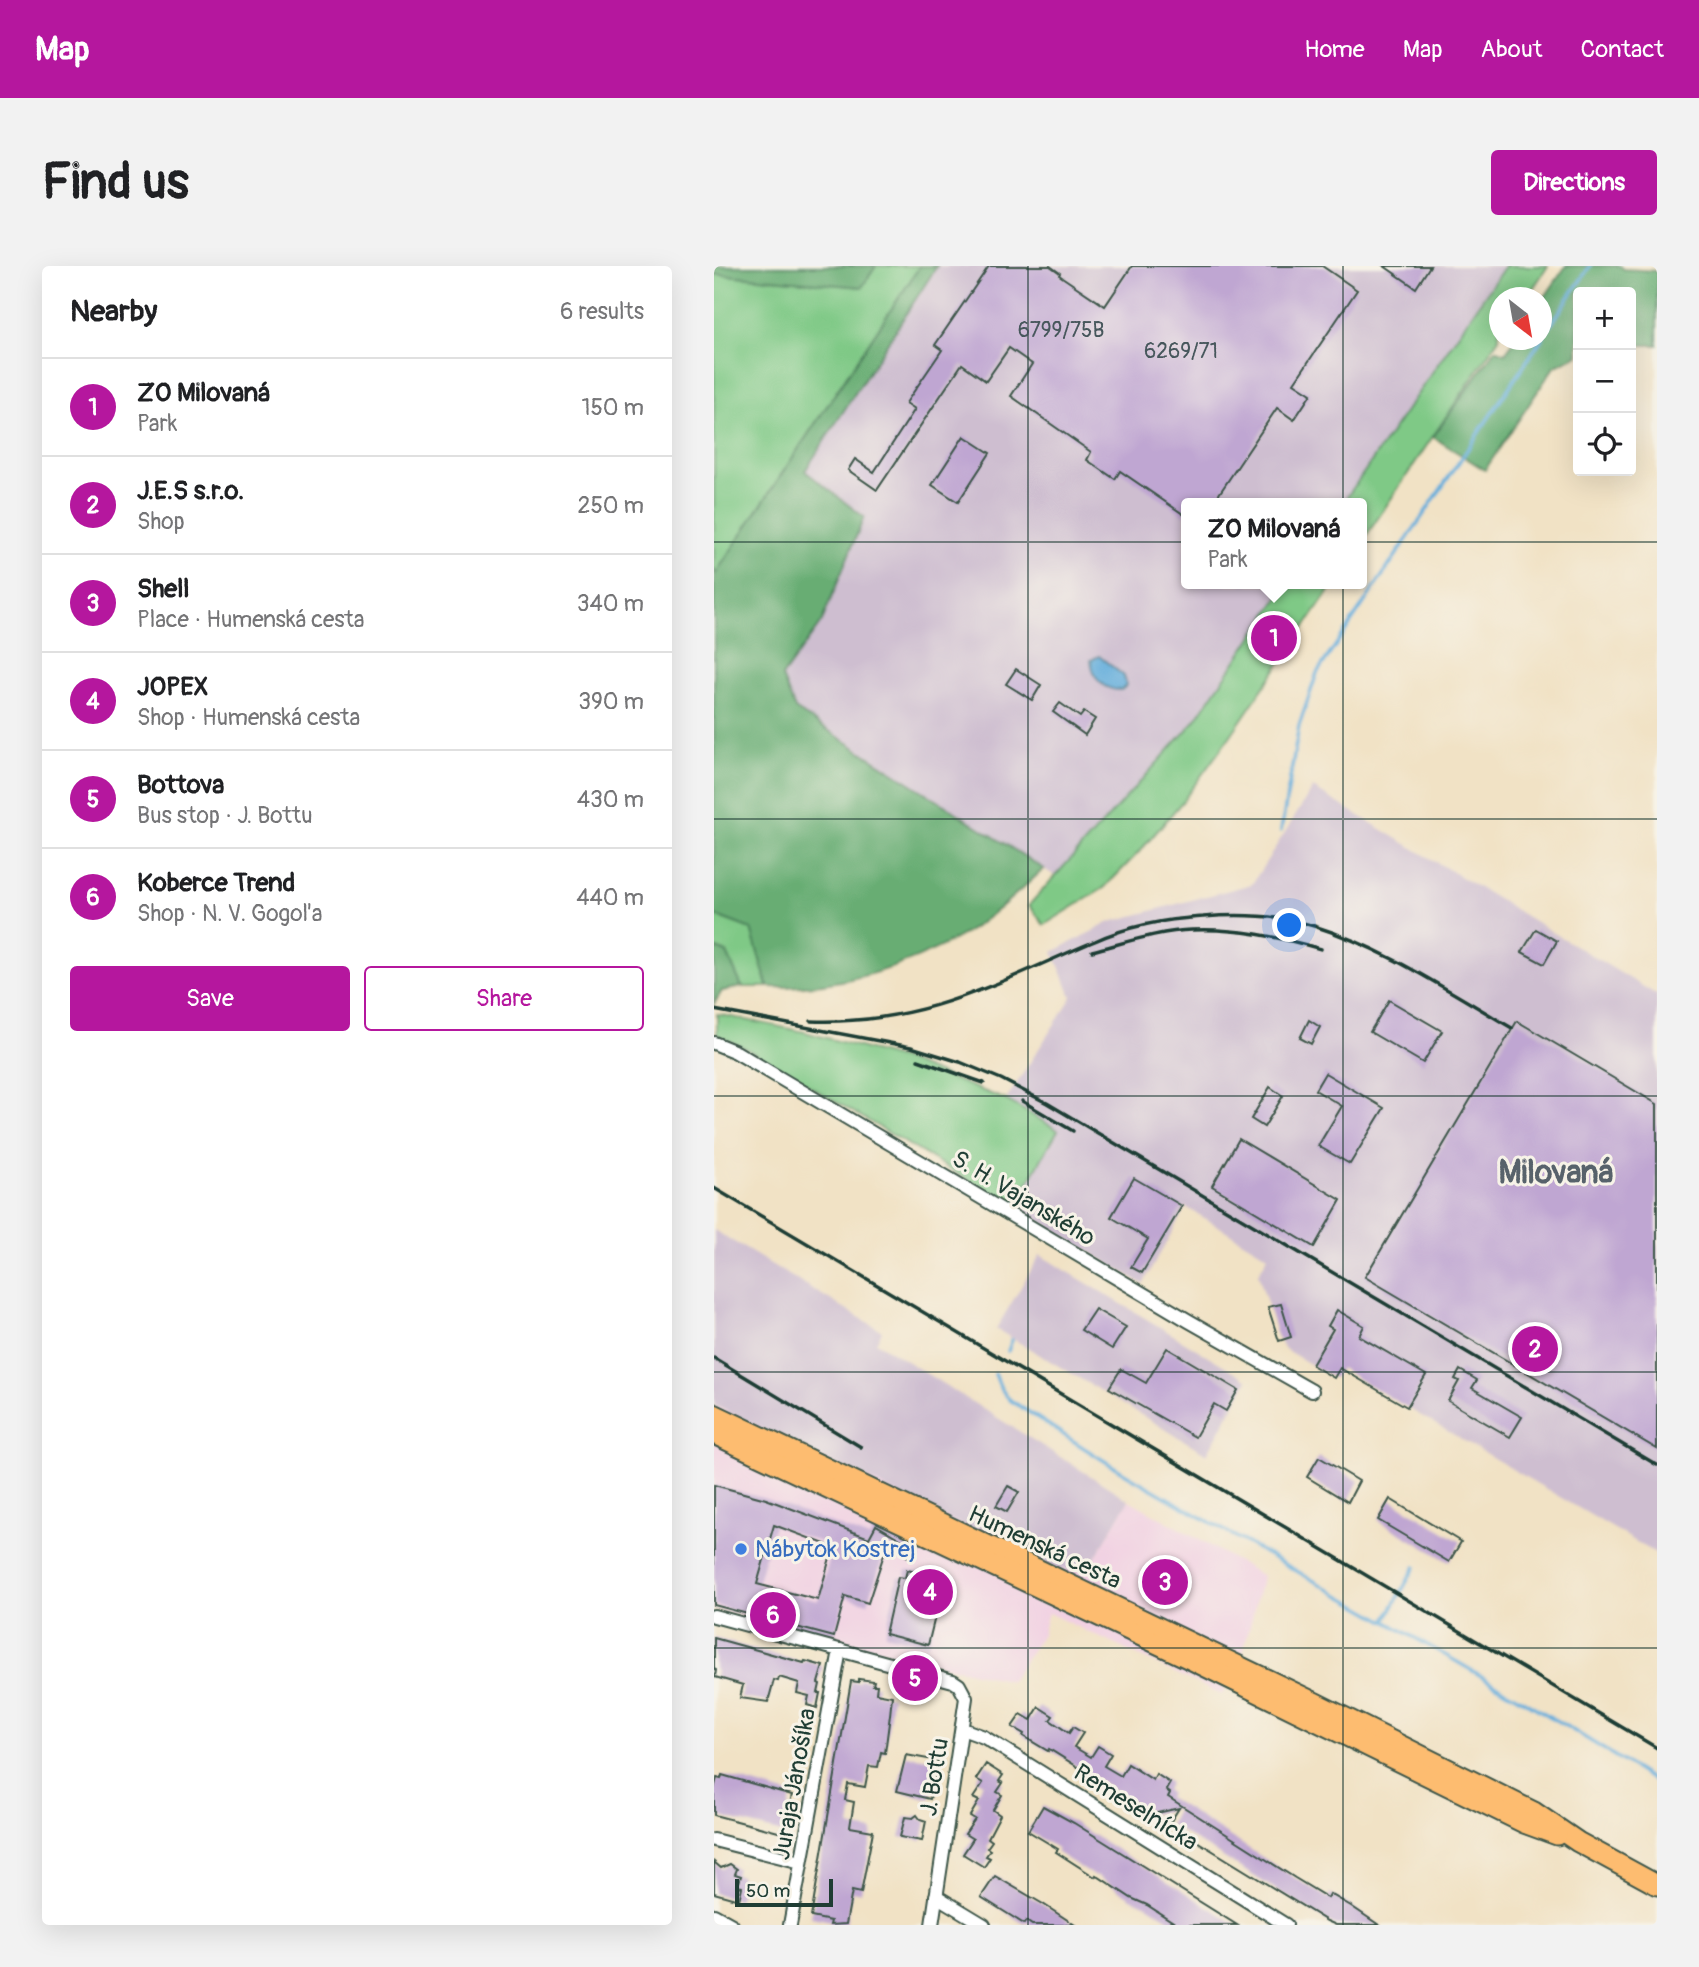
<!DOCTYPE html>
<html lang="en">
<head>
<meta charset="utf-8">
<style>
	:root { --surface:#fff; --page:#f2f2f2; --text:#202124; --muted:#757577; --line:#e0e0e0; --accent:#b5179e }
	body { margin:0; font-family:Pangolin,sans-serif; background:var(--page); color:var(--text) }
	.controls { position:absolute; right:21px; top:21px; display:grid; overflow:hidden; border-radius:7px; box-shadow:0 7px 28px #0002 }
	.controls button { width:63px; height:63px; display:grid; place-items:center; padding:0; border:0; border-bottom:2px solid var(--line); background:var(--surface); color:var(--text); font:35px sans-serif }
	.compass { position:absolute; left:775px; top:21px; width:63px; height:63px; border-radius:50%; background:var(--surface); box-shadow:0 7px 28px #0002; rotate:149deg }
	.scale { position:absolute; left:21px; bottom:18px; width:98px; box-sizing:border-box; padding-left:7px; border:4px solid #1f3d34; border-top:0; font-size:19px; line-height:24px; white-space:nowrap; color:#1f3d34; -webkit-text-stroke:5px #f7f3e8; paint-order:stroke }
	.you { position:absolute; left:576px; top:660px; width:24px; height:24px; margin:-18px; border:5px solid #fff; border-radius:50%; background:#1a73e8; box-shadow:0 0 0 10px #1a73e833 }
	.badge { display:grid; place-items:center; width:46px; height:46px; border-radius:50%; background:var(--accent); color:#fff; font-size:23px; font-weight:700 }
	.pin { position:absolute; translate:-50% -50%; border:4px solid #fff; box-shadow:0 2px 7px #0006 }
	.popup { position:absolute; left:467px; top:232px; width:186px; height:91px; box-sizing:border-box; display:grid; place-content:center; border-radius:7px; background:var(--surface); filter:drop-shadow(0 2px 5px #0005); font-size:23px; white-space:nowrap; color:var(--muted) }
	.popup b { font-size:26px; color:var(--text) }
	.popup::after { content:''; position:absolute; left:50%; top:100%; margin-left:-14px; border:14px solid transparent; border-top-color:var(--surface) }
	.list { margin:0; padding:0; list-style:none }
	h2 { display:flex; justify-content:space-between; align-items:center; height:91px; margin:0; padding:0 28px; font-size:30px }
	h2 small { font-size:23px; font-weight:400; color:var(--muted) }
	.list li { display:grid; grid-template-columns:46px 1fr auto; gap:21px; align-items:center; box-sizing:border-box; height:98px; padding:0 28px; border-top:2px solid var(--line) }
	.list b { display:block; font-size:26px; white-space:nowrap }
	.list p { margin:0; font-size:23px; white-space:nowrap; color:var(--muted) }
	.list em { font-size:23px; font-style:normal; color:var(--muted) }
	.actions { display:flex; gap:14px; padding:21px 28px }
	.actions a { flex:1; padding:16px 0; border:2px solid var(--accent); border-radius:7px; text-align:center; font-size:24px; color:var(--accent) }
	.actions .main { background:var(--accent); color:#fff }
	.icon { flex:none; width:38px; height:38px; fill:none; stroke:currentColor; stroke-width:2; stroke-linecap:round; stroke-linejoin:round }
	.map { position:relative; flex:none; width:943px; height:1659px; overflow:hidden; border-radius:7px }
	header { display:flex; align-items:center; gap:42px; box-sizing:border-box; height:98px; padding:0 35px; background:var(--accent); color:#fff }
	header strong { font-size:33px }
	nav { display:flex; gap:38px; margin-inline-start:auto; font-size:24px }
	.intro { display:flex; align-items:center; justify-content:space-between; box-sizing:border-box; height:168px; padding:0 42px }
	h1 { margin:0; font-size:49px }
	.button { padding:18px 32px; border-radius:7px; background:var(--accent); color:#fff; font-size:24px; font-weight:700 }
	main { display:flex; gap:42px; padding:0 42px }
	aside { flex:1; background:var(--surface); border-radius:7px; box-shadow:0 7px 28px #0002 }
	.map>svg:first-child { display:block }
</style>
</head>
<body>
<header>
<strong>Map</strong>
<nav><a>Home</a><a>Map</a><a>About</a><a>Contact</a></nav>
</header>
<div class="intro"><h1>Find us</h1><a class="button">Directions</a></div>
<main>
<aside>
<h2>Nearby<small>6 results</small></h2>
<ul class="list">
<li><span class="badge">1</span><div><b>ZO Milovaná</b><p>Park</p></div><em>150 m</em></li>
<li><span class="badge">2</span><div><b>J.E.S s.r.o.</b><p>Shop</p></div><em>250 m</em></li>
<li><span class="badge">3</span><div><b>Shell</b><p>Place · Humenská cesta</p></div><em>340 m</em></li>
<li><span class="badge">4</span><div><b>JOPEX</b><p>Shop · Humenská cesta</p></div><em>390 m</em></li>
<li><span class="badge">5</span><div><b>Bottova</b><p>Bus stop · J. Bottu</p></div><em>430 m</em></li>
<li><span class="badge">6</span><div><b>Koberce Trend</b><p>Shop · N. V. Gogoľa</p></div><em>440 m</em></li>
</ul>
<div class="actions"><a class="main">Save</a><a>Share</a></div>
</aside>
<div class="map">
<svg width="943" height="1659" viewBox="0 0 943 1659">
	<rect width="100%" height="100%" fill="#f7f3e8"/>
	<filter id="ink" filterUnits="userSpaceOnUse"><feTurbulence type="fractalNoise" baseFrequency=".0143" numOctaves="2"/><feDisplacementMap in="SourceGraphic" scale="14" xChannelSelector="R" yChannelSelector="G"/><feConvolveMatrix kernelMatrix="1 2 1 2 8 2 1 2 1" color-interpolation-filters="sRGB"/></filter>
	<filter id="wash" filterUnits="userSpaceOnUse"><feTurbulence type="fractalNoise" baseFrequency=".00686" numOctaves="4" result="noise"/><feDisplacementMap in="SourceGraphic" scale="28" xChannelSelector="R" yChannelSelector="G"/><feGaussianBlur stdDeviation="1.57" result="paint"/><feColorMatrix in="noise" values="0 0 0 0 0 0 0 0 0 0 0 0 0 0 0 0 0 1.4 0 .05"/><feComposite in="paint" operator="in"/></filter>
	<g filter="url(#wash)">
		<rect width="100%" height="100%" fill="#f1e2c5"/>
		<!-- built -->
		<path fill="#f1d0e2" d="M0,1140l376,160 39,-66 134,76 -22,84 -19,35 -174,-82 -6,21 -31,47 -202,-46 -95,-26z"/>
		<!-- industrial -->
		<g fill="#cebed0">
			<path d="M223,0h568l-162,237h-157v81h102l-93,137 -140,155 -261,-167 -13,-32 41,-56 -17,-150z"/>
			<path d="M599,522l344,207v559l-302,-177 6,-12 -15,-8 -12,21 -48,-28 -7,-9 -21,-67 10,-18 -82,-49 -43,77 -129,-77 44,-77 -52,-30 66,-103 -19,-45 57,-30 142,-38z"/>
			<path d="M0,964l168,101 -6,11 253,158 -39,66 -11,4 -26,-1 -339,-164z"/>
			<path d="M326,989l208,125 -41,74 -211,-125z"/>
		</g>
		<!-- green -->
		<g fill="#7fc986" stroke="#4f835d" stroke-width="2">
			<path d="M162,0h44l-206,310v-302l148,13z"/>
			<path d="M791,0h43l-21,31 -27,1 -1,40 -137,204v-39h-19z"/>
			<path d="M574,318h46l-105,154 -47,64 -41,48 -37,38 -60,37 -15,-20 166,-184z"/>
			<path d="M0,649l37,14 17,58h-26l-15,-34 -13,-5z"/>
			<path d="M3,748l88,18 97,27 104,41 52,30 -44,77 -269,-159 -28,-13z"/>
		</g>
		<!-- forest -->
		<g fill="#67ad73" stroke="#437554" stroke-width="2">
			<path d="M0,0h162l-14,21 -148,-13z"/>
			<path d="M206,0h17l-132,205 59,46 -42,104 -40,56 13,32 249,160c-26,23 -51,47 -80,65 -59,35 -127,55 -196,53l-17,-58 -37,-14v-339z"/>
			<path d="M852,0h54l4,3 33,2v74h-26v-53h-53v63l-24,12 -69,103 -52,-33 63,-88 9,4 10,-13h27v-39z"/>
			<path d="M0,682l13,5 15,34 -20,4 -8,13z"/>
		</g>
		<!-- water -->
		<path fill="#65aedc" stroke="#427688" stroke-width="2" d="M385,390l25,20 2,10 -5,4c-20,0 -28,-12 -30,-30z"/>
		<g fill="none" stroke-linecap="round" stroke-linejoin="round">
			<!-- stream -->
			<g stroke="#65aedc" stroke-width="3.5">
				<path d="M828,72l48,-72"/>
				<path d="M567,565l18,-105 18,-53 224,-333"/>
				<path d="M294,1085l4,-11"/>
				<path d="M281,1108l6,15 9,11c39,25 77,51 116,74 177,103 359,198 531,309"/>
				<path d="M671,1355l30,-54"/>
			</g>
		</g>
		<g id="blocks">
			<!-- building -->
			<g fill="#bfa6d2" fill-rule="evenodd">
				<path d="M275,0h61l10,7 -1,2 46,31 27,-40h190l35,24 -63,93 17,11 -17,26 -17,-12 -64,95h-27v13l-66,-45 -5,8 -28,-19 4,-8 -80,-56 21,-32 -23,-16 -23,33 -24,-17 -85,126 -29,-20 7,-11 19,13 41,-63 -9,-6 36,-53 -7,-5z"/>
				<path d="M670,0h46l-14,22z"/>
				<path d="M250,170l26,17 -32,49 -26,-17z"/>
				<path d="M302,403l25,16 -9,15 -26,-16z"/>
				<path d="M346,437l20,14 4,-5 11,7 -10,16 -32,-23z"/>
				<path d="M822,663l21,12 -13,23 -22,-12z"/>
				<path d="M675,734l53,31 -19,32 -53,-31z"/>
				<path d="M595,754l11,7 -9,17 -11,-6z"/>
				<path d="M803,755l140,83v345l-292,-172z"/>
				<path d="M611,807l59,35 -34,56 -32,-18 24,-40 -27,-16z"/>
				<path d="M556,821l13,9 -19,31 -13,-8z"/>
				<path d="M525,873l102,61 -27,47 -102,-61z"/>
				<path d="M420,912l48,28 -40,67 -11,-6 17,-28 -37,-22z"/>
				<path d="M567,1038l10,33 -12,4 -11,-34z"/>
				<path d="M381,1043l31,18 -14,22 -31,-19z"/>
				<path d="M623,1044l27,16 -5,10 67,39 -19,32 -67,-39 -6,10 -22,-13 21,-36 -5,-3z"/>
				<path d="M453,1082l71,42 -12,21 -12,-7 -19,33 -86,-49 12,-19 25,14z"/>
				<path d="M746,1104l17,10 -5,8 50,29 -12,20 -62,-36 11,-20 -4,-2z"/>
				<path d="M605,1191l40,24 -11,21 -41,-25z"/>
				<path d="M0,1219l52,14 103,39 7,-13 41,24 -5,10 -25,-14 -19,58 -23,-7 -11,41 -120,-32zM60,1259l59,22 -15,53 -61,-16z"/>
				<path d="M294,1220l11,6 -12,20 -11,-6z"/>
				<path d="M676,1233l71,43 -12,20 -71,-42z"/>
				<path d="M448,1296l20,9 -14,31 -21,-10z"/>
				<path d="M193,1304l33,7 -2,9 4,2 -14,57 -43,-11 13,-57 7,1z"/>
				<path d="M0,1372l90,25 1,-2 18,5 -5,17 2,1 -2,9h2l-3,15 -10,-3 2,-9 -12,-3 2,-10 -20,-6 -1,4 -4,-1 -6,22 -28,-4 3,-13 -28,-8 1,-7 -2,-1z"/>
				<path d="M145,1413l15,2 -1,4h4l-1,8 16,3 -2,19 -5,38 -4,-1 -3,15 -9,-1 -4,21 -17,-3 -3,16 9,2 -4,25 23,4 -12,62 -9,-2 -6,33 -16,1 1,-4 -20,-4 40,-236 8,1z"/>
				<path d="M325,1441l14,9 -3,4 19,13 4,-6 10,6 -9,14 17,10 7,-11 13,8 -7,12 17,10 7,-12 25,16 3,-6 14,9 -4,7 4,3 -2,4 127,81 33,20 2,-4 21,12 28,19h-43l-9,-4 -158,-97 10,-16 -26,6 -104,-65 -1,2 -25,-15 1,-2 -12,-7 9,-13 10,6z"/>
				<path d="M192,1489l33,6 -9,38 -33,-8z"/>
				<path d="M272,1498l17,11 -4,6 4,2 -6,9 5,3 -9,15 7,5 -12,23 4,3 -5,7 3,2 -4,6 4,2 -6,9 -21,-13 10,-15 -8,-5 10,-15 -5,-3 9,-15 -6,-3 10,-15 -7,-4z"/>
				<path d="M8,1509l70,20 -10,38 -68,-18v-26l3,-11 4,1z"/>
				<path d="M329,1540l31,17 163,102h-59l-31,-20 -16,-7 -35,-23 -1,2 -39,-25 2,-3 -30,-18z"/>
				<path d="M203,1549l3,4 6,2 -4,20 -22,-4 5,-20 8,1z"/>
				<path d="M0,1596l7,6 9,-4 7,5 -2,5 6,2 -3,10 4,1 -3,13 -25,-7z"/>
				<path d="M281,1610l48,28 32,21h-43l-6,-4 -2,3 -43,-27z"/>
			</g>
		</g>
	</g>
	<g filter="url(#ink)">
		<use href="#blocks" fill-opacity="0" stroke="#3e564a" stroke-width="2"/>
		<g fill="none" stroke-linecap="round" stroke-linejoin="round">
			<!-- minor casing -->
			<g stroke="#3e564a" stroke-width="16">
				<g id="minor">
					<path d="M0,777l22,9 453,269 123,70"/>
					<path d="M0,1350l239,65 6,4 7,13 -34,227"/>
					<path d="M248,1463l22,8 302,188"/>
					<path d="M0,1574l87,22"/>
					<path d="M222,1630l48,29"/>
					<path d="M0,1649l18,10"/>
					<path d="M76,1659l50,-275"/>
				</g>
			</g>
			<!-- primary casing -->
			<g stroke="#3e564a" stroke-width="23">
				<g id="primary">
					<path d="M0,1148l600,288 220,110 44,30 79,43"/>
					<path d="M0,1168l480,227 330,162 33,12"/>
				</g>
			</g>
			<!-- minor -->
			<use href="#minor" stroke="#fff" stroke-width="12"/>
			<!-- primary -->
			<use href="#primary" stroke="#fdbc6f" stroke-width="19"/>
			<!-- rail -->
			<g stroke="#1f3d34" stroke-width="3.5">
				<path d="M378,685c32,-8 67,-20 100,-21 45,-2 87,7 129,19"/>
				<path d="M0,744l197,37 49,15 41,17 46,24 610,362"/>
				<path d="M97,755c114,4 184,-38 284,-80 33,-15 72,-22 108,-24 37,-3 76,-2 111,9 71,22 134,65 198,102"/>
				<path d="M204,794l66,23"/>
				<path d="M308,835l51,30"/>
				<path d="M0,922l943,560"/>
				<path d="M0,1092l147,89"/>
			</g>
		</g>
	</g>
	<!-- grid -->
	<path fill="none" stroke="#1f3d34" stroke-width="2" stroke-opacity="0.55" d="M314,0v1659M629,0v1659M0,276h943M0,553h943M0,830h943M0,1106h943M0,1382h943"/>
	<!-- markers -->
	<circle fill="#3f7fe0" stroke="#f7f3e8" stroke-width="2.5" cx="27" cy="1283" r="7"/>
	<g text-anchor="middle" stroke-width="6" stroke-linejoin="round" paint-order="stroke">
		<!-- number labels -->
		<g font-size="21" fill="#47575c">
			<text x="347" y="71">6799/75B</text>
			<text x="467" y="92">6269/71</text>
		</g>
		<!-- street labels -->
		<g font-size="24" fill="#1f3d34" stroke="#f7f3e8">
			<text transform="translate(310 932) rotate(31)" y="8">S. H. Vajanského</text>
			<text transform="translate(331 1281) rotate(25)" y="8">Humenská cesta</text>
			<text transform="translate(220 1511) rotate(-81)" y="8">J. Bottu</text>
			<text transform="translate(80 1518) rotate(-80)" y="8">Juraja Jánošíka</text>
			<text transform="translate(422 1541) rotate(32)" y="8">Remeselnícka</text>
		</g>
		<!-- shop labels -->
		<g font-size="24" fill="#366cbe" stroke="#f7f3e8" text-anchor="start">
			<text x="41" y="1291">Nábytok Kostrej</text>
		</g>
		<!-- district labels -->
		<g font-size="32" font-weight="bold" fill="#57626b" stroke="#f7f3e8">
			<text x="842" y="917">Milovaná</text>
		</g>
	</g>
</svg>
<div class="controls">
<button>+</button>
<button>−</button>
<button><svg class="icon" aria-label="locate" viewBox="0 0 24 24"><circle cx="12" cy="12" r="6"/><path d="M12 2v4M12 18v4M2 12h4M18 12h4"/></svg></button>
</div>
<svg class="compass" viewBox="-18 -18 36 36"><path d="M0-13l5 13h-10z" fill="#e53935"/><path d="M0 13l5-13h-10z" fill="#757577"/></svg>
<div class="scale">50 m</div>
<div class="you"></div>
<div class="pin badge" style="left:560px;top:372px">1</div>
<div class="popup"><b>ZO Milovaná</b>Park</div>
<div class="pin badge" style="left:821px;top:1083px">2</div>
<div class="pin badge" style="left:451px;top:1316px">3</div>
<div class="pin badge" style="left:216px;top:1326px">4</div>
<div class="pin badge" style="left:201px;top:1412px">5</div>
<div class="pin badge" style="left:59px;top:1349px">6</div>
</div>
</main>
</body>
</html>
